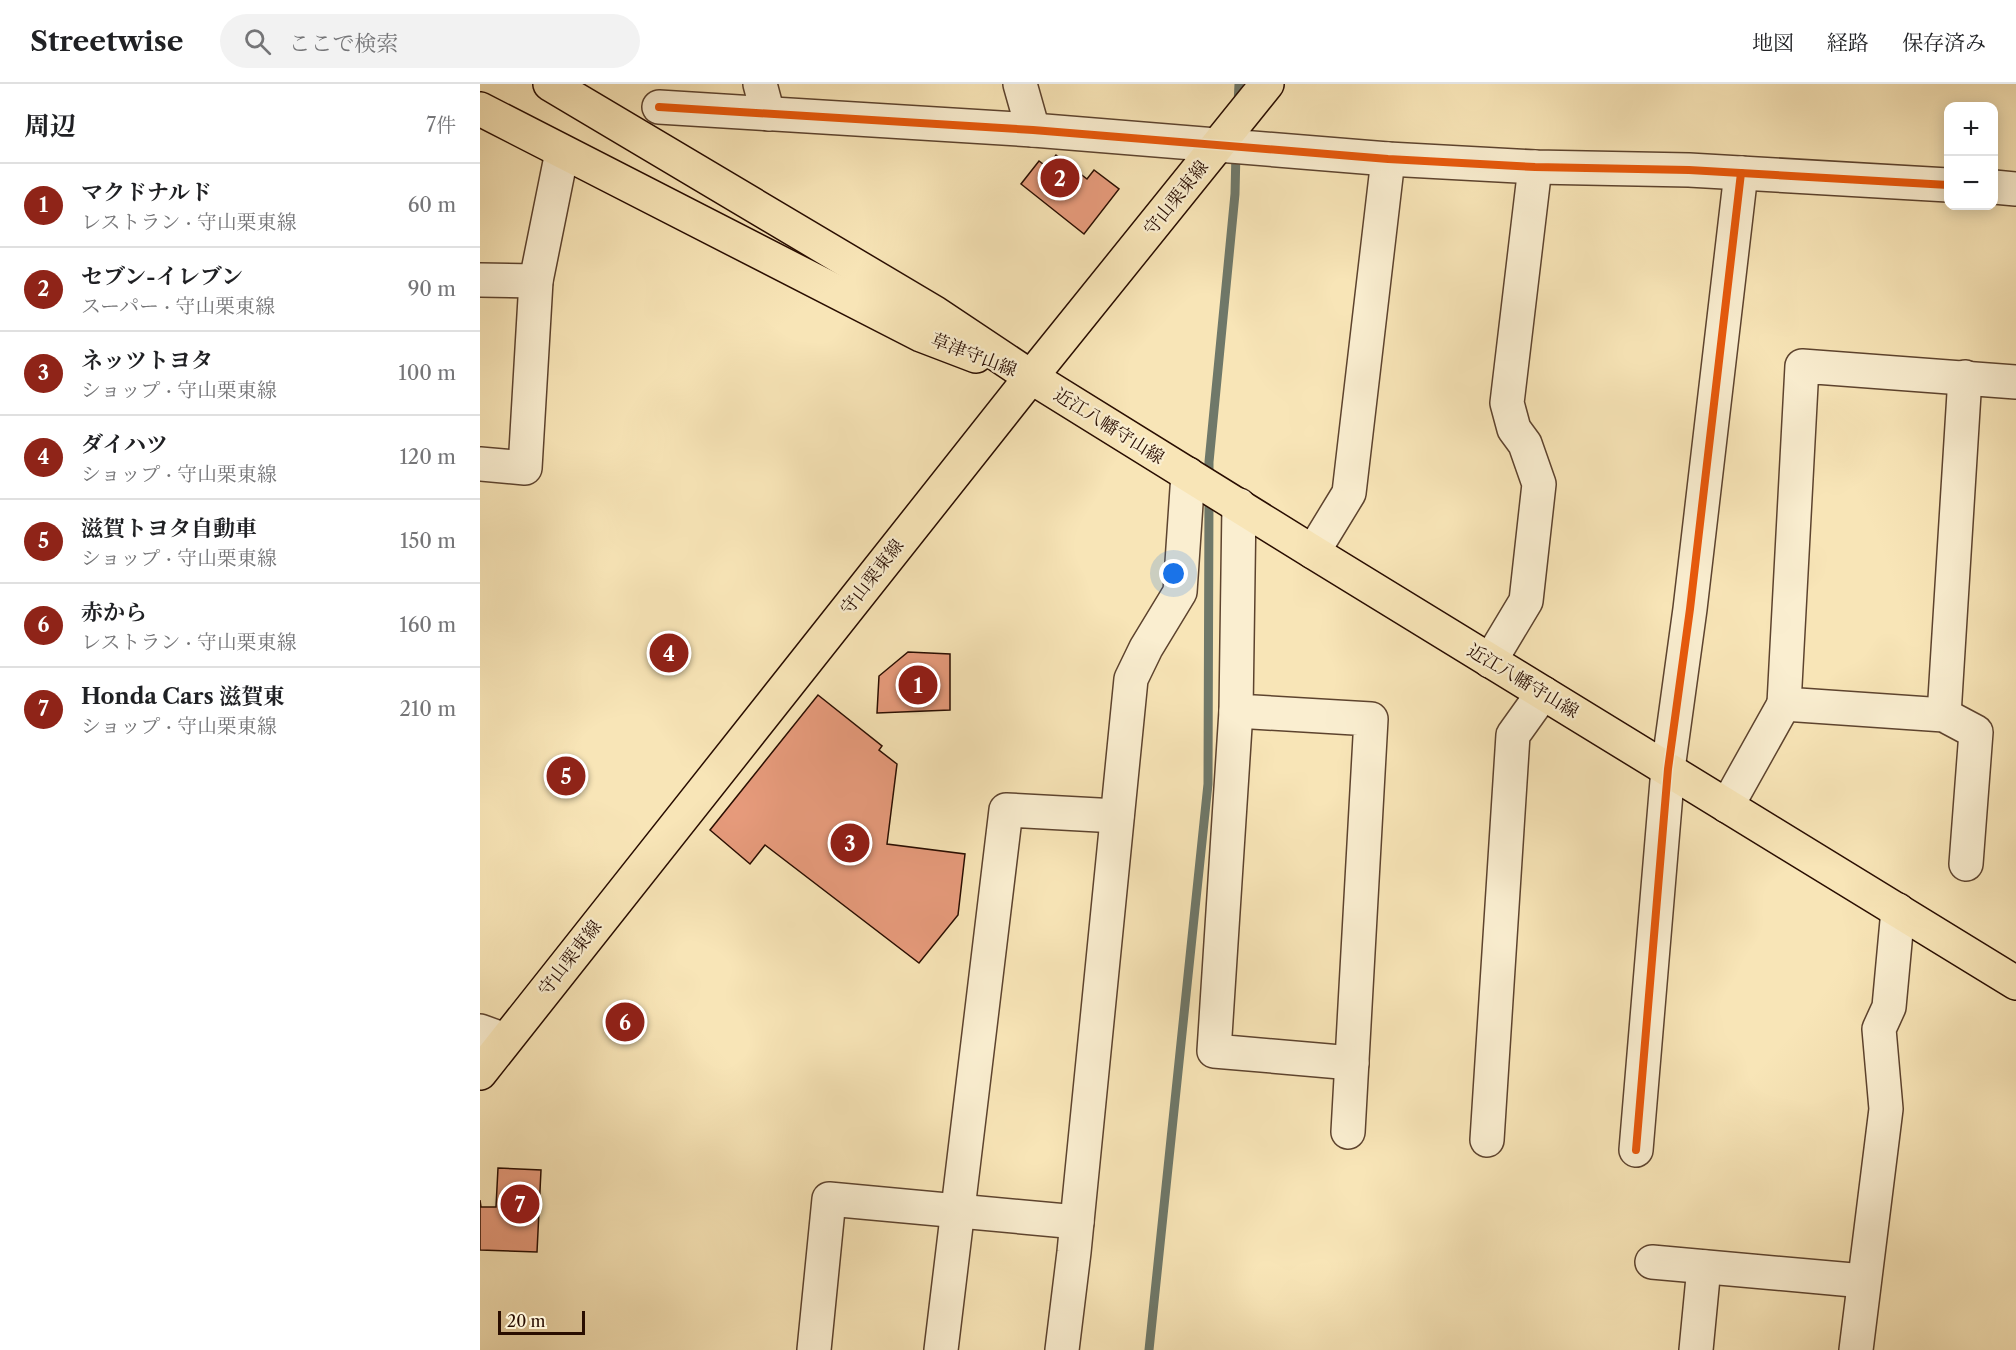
<!DOCTYPE html>
<html lang="ja">
<head>
<meta charset="utf-8">
<style>
	:root { --surface:#fff; --page:#f2f2f2; --text:#202124; --muted:#757577; --line:#e0e0e0; --accent:#8f2418 }
	body { margin:0; font-family:"Libre Caslon Text","Noto Serif JP",serif; background:var(--page); color:var(--text) }
	.controls { position:absolute; right:18px; top:18px; display:grid; overflow:hidden; border-radius:12px; box-shadow:0 3px 15px #0003 }
	.controls button { width:54px; height:54px; display:grid; place-items:center; padding:0; border:0; border-bottom:2px solid var(--line); background:var(--surface); color:var(--text); font:30px sans-serif }
	.scale { position:absolute; left:18px; bottom:15px; width:87px; box-sizing:border-box; padding-left:6px; border:3px solid #290d00; border-top:0; font-size:16px; line-height:21px; white-space:nowrap; color:#290d00; -webkit-text-stroke:4px #faeed0; paint-order:stroke }
	.you { position:absolute; left:694px; top:490px; width:21px; height:21px; margin:-15px; border:4px solid #fff; border-radius:50%; background:#1a73e8; box-shadow:0 0 0 9px #1a73e833 }
	.badge { display:grid; place-items:center; width:39px; height:39px; border-radius:50%; background:var(--accent); color:#fff; font-size:20px; font-weight:700 }
	.pin { position:absolute; translate:-50% -50%; border:3px solid #fff; box-shadow:0 2px 6px #0006 }
	.list { margin:0; padding:0; list-style:none }
	h2 { display:flex; justify-content:space-between; align-items:center; height:78px; margin:0; padding:0 24px; font-size:26px }
	h2 small { font-size:20px; font-weight:400; color:var(--muted) }
	.list li { display:grid; grid-template-columns:39px 1fr auto; gap:18px; align-items:center; box-sizing:border-box; height:84px; padding:0 24px; border-top:2px solid var(--line) }
	.list b { display:block; font-size:22px; white-space:nowrap }
	.list p { margin:0; font-size:20px; white-space:nowrap; color:var(--muted) }
	.list em { font-size:20px; font-style:normal; color:var(--muted) }
	.icon { flex:none; width:33px; height:33px; fill:none; stroke:currentColor; stroke-width:2; stroke-linecap:round; stroke-linejoin:round }
	.map { position:relative; flex:none; width:1536px; height:1266px; overflow:hidden }
	header { display:flex; align-items:center; gap:36px; box-sizing:border-box; height:84px; padding:0 30px; background:var(--surface); border-bottom:2px solid var(--line) }
	header strong { font-size:28px }
	nav { display:flex; gap:33px; margin-inline-start:auto; font-size:21px }
	.search { width:420px; height:54px; background:var(--page); display:flex; align-items:center; gap:15px; box-sizing:border-box; padding:0 21px; border-radius:33px; color:var(--muted); font-size:22px }
	main { display:flex }
	aside { flex:1; background:var(--surface) }
	.map>svg:first-child { display:block }
</style>
</head>
<body>
<header>
<strong>Streetwise</strong>
<div class="search"><svg class="icon" aria-label="search" viewBox="0 0 24 24"><circle cx="10" cy="10" r="6"/><path d="M15 15l6 6"/></svg>ここで検索</div>
<nav><a>地図</a><a>経路</a><a>保存済み</a></nav>
</header>
<main>
<aside>
<h2>周辺<small>7件</small></h2>
<ul class="list">
<li><span class="badge">1</span><div><b>マクドナルド</b><p>レストラン · 守山栗東線</p></div><em>60 m</em></li>
<li><span class="badge">2</span><div><b>セブン-イレブン</b><p>スーパー · 守山栗東線</p></div><em>90 m</em></li>
<li><span class="badge">3</span><div><b>ネッツトヨタ</b><p>ショップ · 守山栗東線</p></div><em>100 m</em></li>
<li><span class="badge">4</span><div><b>ダイハツ</b><p>ショップ · 守山栗東線</p></div><em>120 m</em></li>
<li><span class="badge">5</span><div><b>滋賀トヨタ自動車</b><p>ショップ · 守山栗東線</p></div><em>150 m</em></li>
<li><span class="badge">6</span><div><b>赤から</b><p>レストラン · 守山栗東線</p></div><em>160 m</em></li>
<li><span class="badge">7</span><div><b>Honda Cars 滋賀東</b><p>ショップ · 守山栗東線</p></div><em>210 m</em></li>
</ul>
</aside>
<div class="map">
<svg width="1536" height="1266" viewBox="0 0 1536 1266">
	<rect width="100%" height="100%" fill="#f8e5b7"/>
	<filter id="stains"><feTurbulence type="fractalNoise" baseFrequency=".00333" numOctaves="4"/><feColorMatrix values="0 0 0 0 .2 0 0 0 0 .09 0 0 0 0 .02 0 0 0 .5 -.17"/></filter>
	<radialGradient id="worn" r=".72"><stop offset=".6" stop-color="#630" stop-opacity="0"/><stop offset="1" stop-color="#630" stop-opacity=".3"/></radialGradient>
	<g fill="none" stroke-linecap="round" stroke-linejoin="round">
		<!-- stream -->
		<g stroke="#6f7869" stroke-width="9">
			<path d="M758,20l1,-20"/>
			<path d="M729,397v-19l26,-268 1,-43"/>
			<path d="M669,1266l59,-566 1,-290"/>
		</g>
	</g>
	<!-- building -->
	<g fill="#e79b7c" stroke="#290d00" stroke-width="1.5">
		<path d="M576,71l31,24 7,-9 25,19 -35,45 -63,-50 18,-23 8,6z"/>
		<path d="M428,568l42,2v56l-73,3 2,-37z"/>
		<path d="M338,611l64,51 -3,4 18,14 -10,80 78,10 -7,61 -39,48 -154,-118 -15,19 -40,-34z"/>
		<path d="M18,1084l43,2 -4,82 -57,-2v-50l1,7h15z"/>
	</g>
	<g fill="none" stroke-linecap="round" stroke-linejoin="round">
		<!-- minor casing -->
		<g stroke="#5d432e" stroke-width="36">
			<g id="minor">
				<path d="M280,0l8,30"/>
				<path d="M540,0l13,46"/>
				<path d="M179,23l374,23 355,29 147,8 154,3 259,15"/>
				<path d="M1514,103l22,2"/>
				<path d="M0,196l56,1"/>
				<path d="M0,380l45,4 11,-187 26,-129"/>
				<path d="M759,421l-3,206 135,8 -23,413"/>
				<path d="M833,468l36,-59 39,-334"/>
				<path d="M1010,577l36,-60 13,-117 -14,-40 -11,-15 -7,-26 28,-236"/>
				<path d="M756,627l-22,340 138,12"/>
				<path d="M1464,631l21,-338"/>
				<path d="M1247,722l57,-102"/>
				<path d="M1486,780l10,-132 -32,-17 -160,-11 18,-338 214,16"/>
				<path d="M0,947l25,9"/>
				<path d="M1007,1056l26,-405 30,-42"/>
				<path d="M1156,1066l32,-381 22,-160 51,-436"/>
				<path d="M1172,1178l212,19"/>
				<path d="M334,1266l15,-151 248,23"/>
				<path d="M461,1266l65,-540 111,6"/>
				<path d="M582,1266l12,-98 57,-573 15,-31 34,-56 8,-118"/>
				<path d="M1216,1266l8,-83"/>
				<path d="M1376,1266l30,-241 -7,-80 10,-22 9,-97"/>
			</g>
		</g>
		<!-- major casing -->
		<g stroke="#290d00" stroke-width="36">
			<g id="major">
				<path d="M70,0l385,229 96,64 282,175 703,431"/>
				<path d="M0,25l441,226 55,21"/>
				<path d="M0,989l551,-696 236,-293"/>
			</g>
		</g>
		<!-- minor -->
		<use href="#minor" stroke="#faeed0" stroke-width="33"/>
		<!-- major -->
		<use href="#major" stroke="#f8e5b7" stroke-width="33"/>
		<!-- cycleway casing -->
		<g stroke="#faeed0" stroke-width="11">
			<g id="cycleway">
				<path d="M179,23l374,23 355,29 147,8 154,3 259,15"/>
				<path d="M1156,1066l32,-381 22,-160 51,-436"/>
			</g>
		</g>
		<!-- cycleway -->
		<use href="#cycleway" stroke="#e8590c" stroke-width="8"/>
	</g>
	<g text-anchor="middle" stroke-width="4.5" stroke-linejoin="round" paint-order="stroke">
		<!-- street labels -->
		<g font-size="18" fill="#290d00" stroke="#faeed0">
			<text transform="translate(696 114) rotate(-51)" y="6">守山栗東線</text>
			<text transform="translate(494 271) rotate(21)" y="6">草津守山線</text>
			<text transform="translate(629 342) rotate(32)" y="6">近江八幡守山線</text>
			<text transform="translate(392 493) rotate(-52)" y="6">守山栗東線</text>
			<text transform="translate(1043 597) rotate(31)" y="6">近江八幡守山線</text>
			<text transform="translate(90 874) rotate(-52)" y="6">守山栗東線</text>
		</g>
	</g>
	<rect width="100%" height="100%" filter="url(#stains)"/>
	<rect width="100%" height="100%" fill="url(#worn)"/>
</svg>
<div class="controls">
<button>+</button>
<button>−</button>
</div>
<div class="scale">20 m</div>
<div class="you"></div>
<div class="pin badge" style="left:438px;top:601px">1</div>
<div class="pin badge" style="left:580px;top:94px">2</div>
<div class="pin badge" style="left:370px;top:759px">3</div>
<div class="pin badge" style="left:189px;top:569px">4</div>
<div class="pin badge" style="left:86px;top:692px">5</div>
<div class="pin badge" style="left:145px;top:938px">6</div>
<div class="pin badge" style="left:40px;top:1120px">7</div>
</div>
</main>
</body>
</html>
